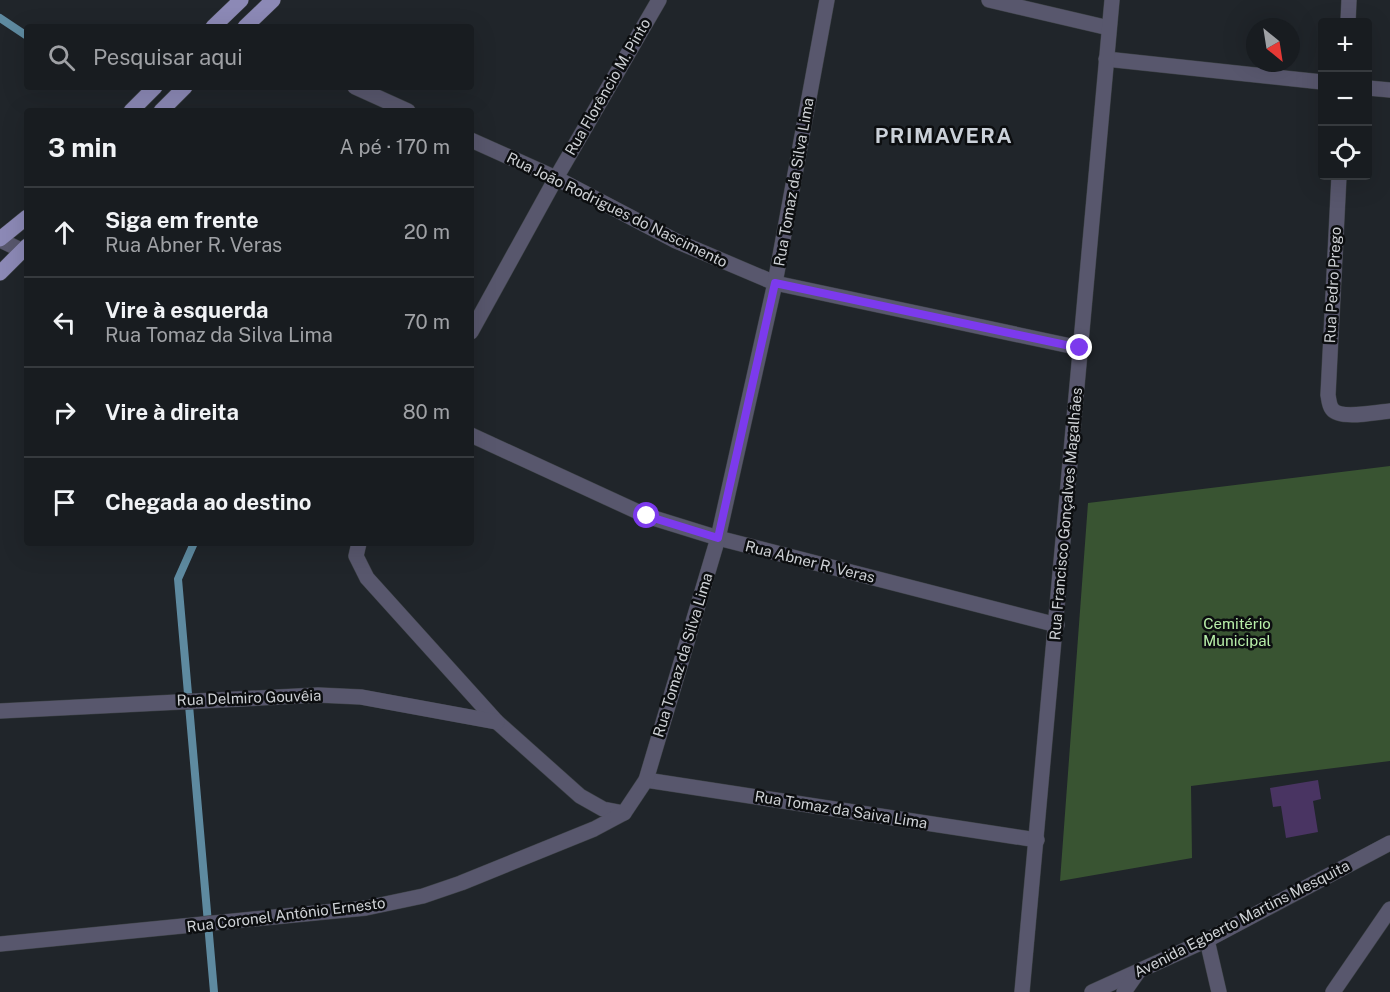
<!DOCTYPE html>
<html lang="pt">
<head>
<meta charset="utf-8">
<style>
	:root { --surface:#181c20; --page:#212529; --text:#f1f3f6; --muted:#9fa1a5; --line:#363a3e }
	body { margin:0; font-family:"Public Sans",sans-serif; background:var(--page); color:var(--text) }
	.controls { position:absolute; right:18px; top:18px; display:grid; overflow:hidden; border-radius:6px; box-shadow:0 6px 24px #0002 }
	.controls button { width:54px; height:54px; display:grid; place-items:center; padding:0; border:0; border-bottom:2px solid var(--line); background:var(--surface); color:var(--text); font:30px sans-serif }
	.compass { position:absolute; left:1246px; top:18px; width:54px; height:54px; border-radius:50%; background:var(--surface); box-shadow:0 6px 24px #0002; rotate:150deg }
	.stop { position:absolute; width:18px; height:18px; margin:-14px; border:4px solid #7c3aed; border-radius:50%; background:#fff }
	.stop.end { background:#7c3aed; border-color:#fff; box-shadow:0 2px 6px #0008 }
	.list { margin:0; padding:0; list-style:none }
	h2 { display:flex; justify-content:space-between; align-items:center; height:78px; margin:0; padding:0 24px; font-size:26px }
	h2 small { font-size:20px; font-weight:400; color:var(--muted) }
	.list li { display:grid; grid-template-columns:39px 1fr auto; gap:18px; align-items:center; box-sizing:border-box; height:90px; padding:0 24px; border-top:2px solid var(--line) }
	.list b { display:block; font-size:22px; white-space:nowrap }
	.list p { margin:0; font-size:20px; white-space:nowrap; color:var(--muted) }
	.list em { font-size:20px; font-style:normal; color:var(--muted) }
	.icon { flex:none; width:33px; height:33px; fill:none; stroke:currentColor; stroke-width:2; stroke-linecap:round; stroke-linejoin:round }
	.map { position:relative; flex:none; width:1390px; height:992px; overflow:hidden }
	.search { position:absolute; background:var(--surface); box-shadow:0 6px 24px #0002; left:24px; top:24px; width:450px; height:66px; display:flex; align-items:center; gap:15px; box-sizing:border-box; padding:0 21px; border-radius:6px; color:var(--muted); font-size:22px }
	.panel { position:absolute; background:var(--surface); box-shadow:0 6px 24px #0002; left:24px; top:108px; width:450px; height:438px; border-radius:6px }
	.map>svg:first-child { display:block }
</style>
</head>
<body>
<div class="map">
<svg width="1390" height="992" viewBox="0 0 1390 992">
	<rect width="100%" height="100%" fill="#20252a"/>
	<!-- green -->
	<path fill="#395432" d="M1390,466v295l-199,25 1,72 -132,23 28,-378z"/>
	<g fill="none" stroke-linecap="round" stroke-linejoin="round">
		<!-- stream -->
		<g stroke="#5e8aa0" stroke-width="8">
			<path d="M0,18l27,18"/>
			<path d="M194,543l-16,36 36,413"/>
		</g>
	</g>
	<!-- building -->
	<path fill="#493462" d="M1318,780l3,19 -8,2 5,31 -32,6 -5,-32 -8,1 -3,-19z"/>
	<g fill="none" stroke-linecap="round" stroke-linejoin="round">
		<!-- minor casing -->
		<g stroke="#3c4145" stroke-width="16">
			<g id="minor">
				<path d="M989,0l120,28"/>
				<path d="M1348,22l1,-22"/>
				<path d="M1106,59l216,23"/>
				<path d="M355,87l53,24"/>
				<path d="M1368,88l22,2"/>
				<path d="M471,140l85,38 120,63 99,42 305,65"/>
				<path d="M1339,176l-11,219c1,5 1,10 4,14 8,11 45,3 58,2"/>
				<path d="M0,240l23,11"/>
				<path d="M471,332l85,-154 103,-178"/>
				<path d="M471,435l176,81 71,22 339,87"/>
				<path d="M359,543l-3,13 11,22 130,144 83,74 23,13 21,4"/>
				<path d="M0,711l318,-16 43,2 136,25"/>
				<path d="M646,780l391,60"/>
				<path d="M1207,940l12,52"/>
				<path d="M0,944l366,-36 57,-12 38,-13 133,-54 30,-16 22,-33 72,-242 57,-255 52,-283"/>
				<path d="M1022,992l90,-992"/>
				<path d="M1092,992l115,-52 183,-97"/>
				<path d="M1124,992l14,-20"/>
				<path d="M1333,992l57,-83"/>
			</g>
		</g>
		<!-- major casing -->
		<g stroke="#3c4145" stroke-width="16">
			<g id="major">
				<path d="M213,27l28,-27"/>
				<path d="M245,27l28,-27"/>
				<path d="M131,111l24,-24"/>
				<path d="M161,111l24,-24"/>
				<path d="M0,239l27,-22"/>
				<path d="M0,273l27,-27"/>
			</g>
		</g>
		<!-- minor -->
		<use href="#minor" stroke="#58576d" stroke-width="15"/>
		<!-- major -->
		<use href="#major" stroke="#8c89b6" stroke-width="15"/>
	</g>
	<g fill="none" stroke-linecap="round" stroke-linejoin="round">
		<!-- route -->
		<path stroke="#7c3aed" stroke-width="8" d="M647,516l71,22 57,-255 305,65"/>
	</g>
	<g text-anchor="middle" stroke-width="5" stroke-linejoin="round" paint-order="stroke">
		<!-- street labels -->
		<g font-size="15" fill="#ced1d5" stroke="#0c0e10">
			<text transform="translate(608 87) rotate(-60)" y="5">Rua Florêncio M. Pinto</text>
			<text transform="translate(794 182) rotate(-80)" y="5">Rua Tomaz da Silva Lima</text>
			<text transform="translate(617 210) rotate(26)" y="5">Rua João Rodrigues do Nascimento</text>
			<text transform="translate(1333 285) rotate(-87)" y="5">Rua Pedro Prego</text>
			<text transform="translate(1066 514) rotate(-85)" y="5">Rua Francisco Gonçalves Magalhães</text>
			<text transform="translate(810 562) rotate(14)" y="5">Rua Abner R. Veras</text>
			<text transform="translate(683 655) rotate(-73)" y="5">Rua Tomaz da Silva Lima</text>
			<text transform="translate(249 698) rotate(-2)" y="5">Rua Delmiro Gouvêia</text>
			<text transform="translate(841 810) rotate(9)" y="5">Rua Tomaz da Saiva Lima</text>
			<text transform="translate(286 915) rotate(-7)" y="5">Rua Coronel Antônio Ernesto</text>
			<text transform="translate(1242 919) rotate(-27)" y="5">Avenida Egberto Martins Mesquita</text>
		</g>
		<!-- park labels -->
		<g font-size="15" fill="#b8efa9" stroke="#0c0e10">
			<text x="1237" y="629">Cemitério<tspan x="1237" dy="17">Municipal</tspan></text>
		</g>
		<!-- district labels -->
		<g font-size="21" font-weight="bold" letter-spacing="1.5" fill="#cbd1d9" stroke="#0c0e10">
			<text x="944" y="143">PRIMAVERA</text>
		</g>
	</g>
</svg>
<div class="controls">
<button>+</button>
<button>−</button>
<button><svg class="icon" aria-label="locate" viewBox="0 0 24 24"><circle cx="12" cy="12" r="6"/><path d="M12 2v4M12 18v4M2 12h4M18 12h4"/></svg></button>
</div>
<svg class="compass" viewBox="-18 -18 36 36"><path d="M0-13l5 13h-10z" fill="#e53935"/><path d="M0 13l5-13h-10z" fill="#9fa1a5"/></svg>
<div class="stop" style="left:647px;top:516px"></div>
<div class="stop end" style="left:1080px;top:348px"></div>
<div class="search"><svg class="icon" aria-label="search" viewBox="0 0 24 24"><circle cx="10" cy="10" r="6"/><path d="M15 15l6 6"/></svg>Pesquisar aqui</div>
<section class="panel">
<h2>3 min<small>A pé · 170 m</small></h2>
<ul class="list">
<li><svg class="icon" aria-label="ahead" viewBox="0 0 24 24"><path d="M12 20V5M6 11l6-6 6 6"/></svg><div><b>Siga em frente</b><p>Rua Abner R. Veras</p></div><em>20 m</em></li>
<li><svg class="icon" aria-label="left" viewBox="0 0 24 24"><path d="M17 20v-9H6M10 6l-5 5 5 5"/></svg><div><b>Vire à esquerda</b><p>Rua Tomaz da Silva Lima</p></div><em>70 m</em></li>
<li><svg class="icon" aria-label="right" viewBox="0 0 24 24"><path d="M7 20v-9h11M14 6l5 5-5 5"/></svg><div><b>Vire à direita</b></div><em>80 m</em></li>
<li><svg class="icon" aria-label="arrive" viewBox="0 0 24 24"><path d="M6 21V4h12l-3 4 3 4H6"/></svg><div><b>Chegada ao destino</b></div></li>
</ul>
</section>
</div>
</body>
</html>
